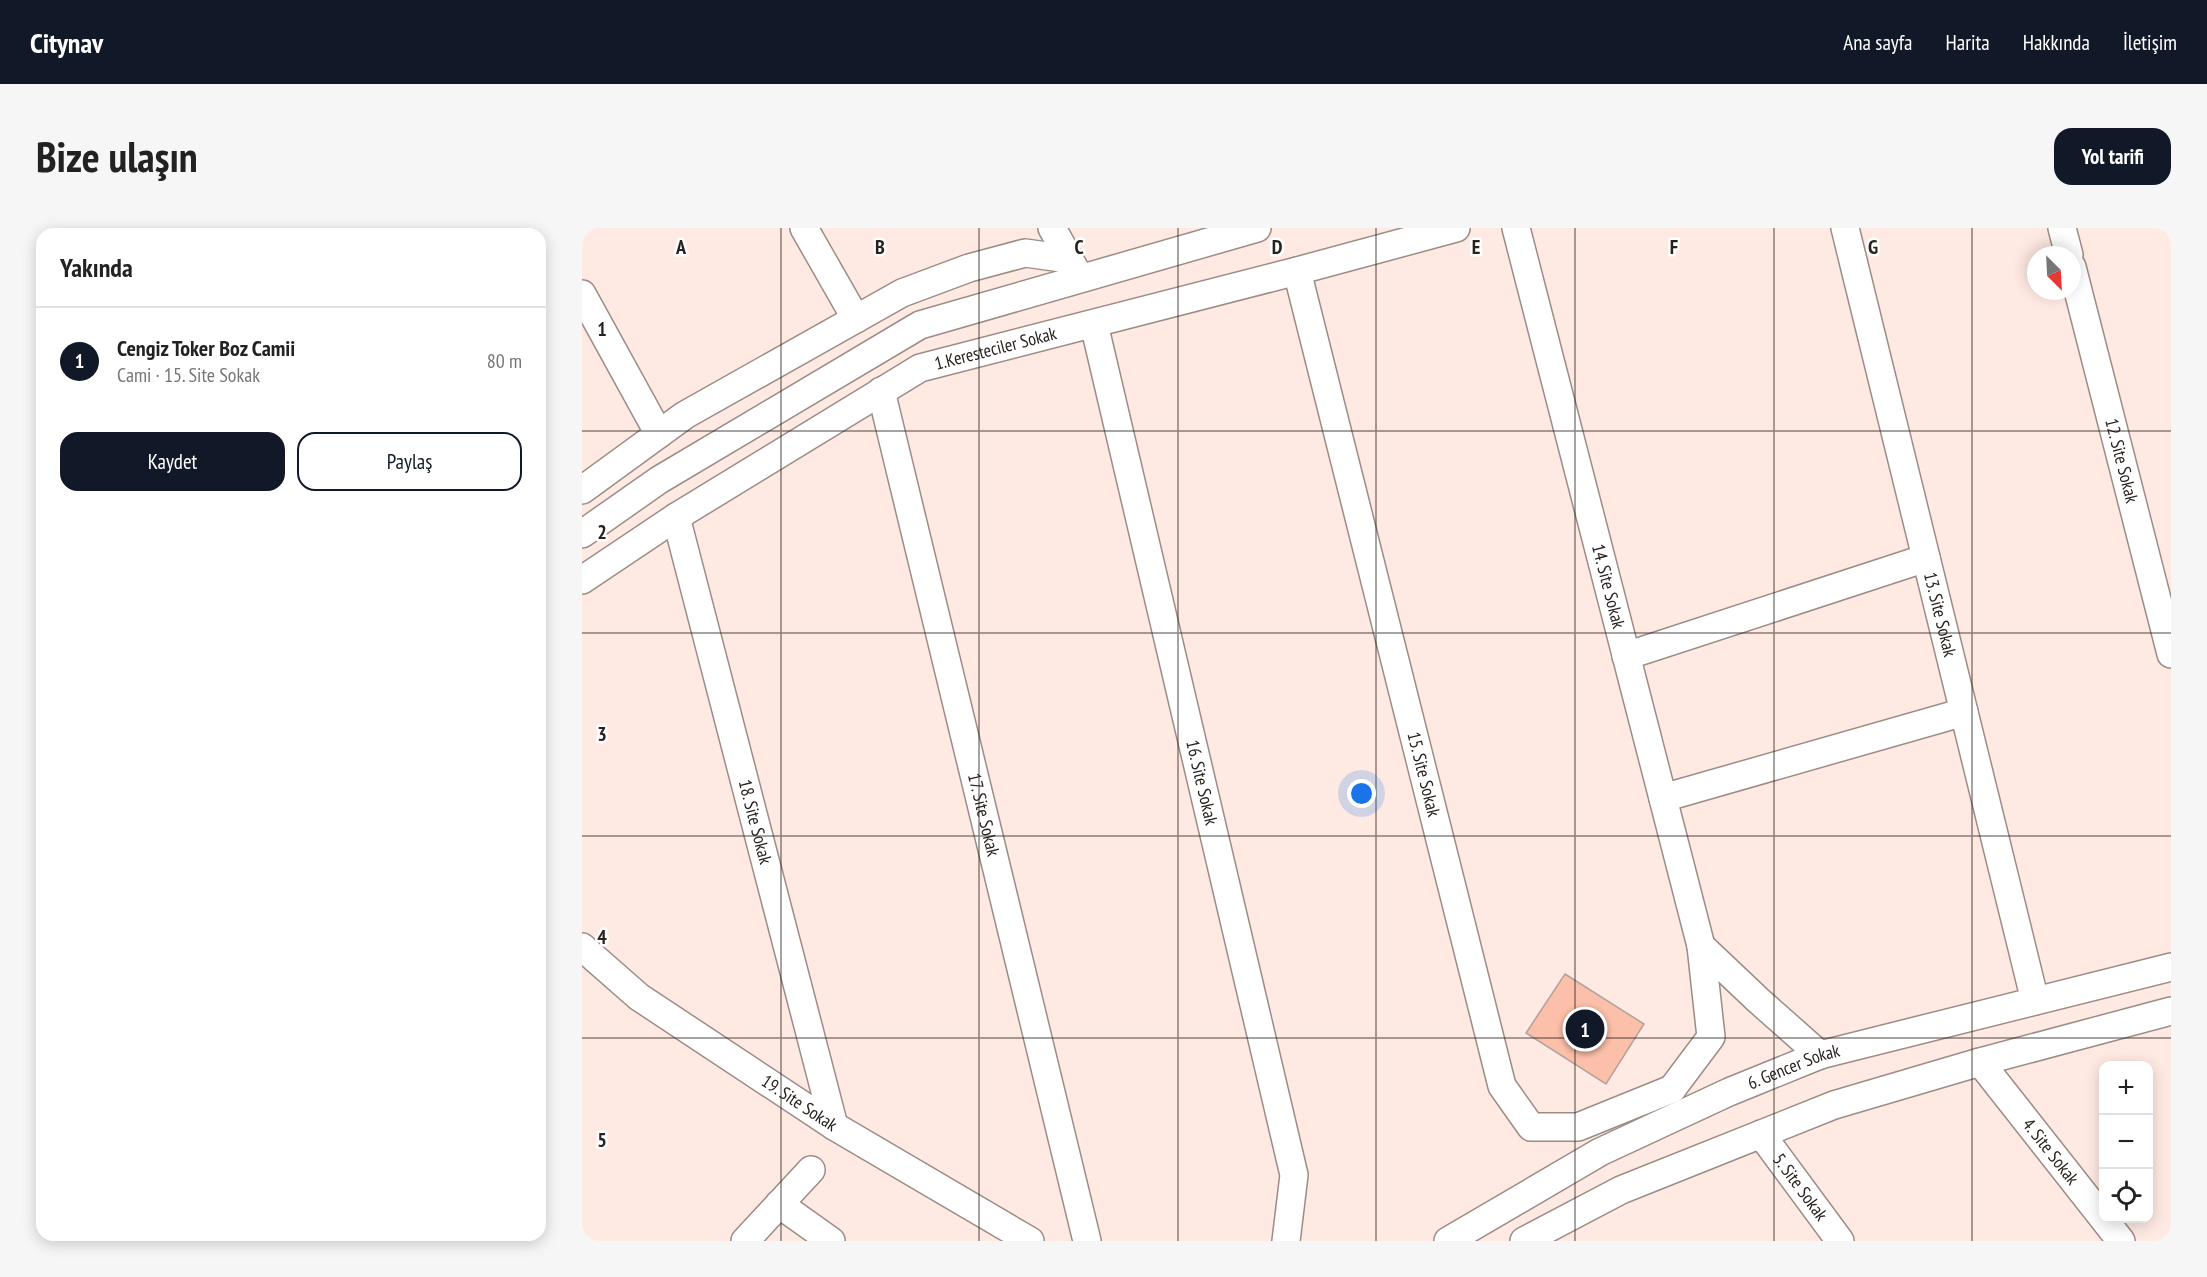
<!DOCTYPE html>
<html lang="tr">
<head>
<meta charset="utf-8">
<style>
	:root { --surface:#fff; --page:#f6f6f6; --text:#222; --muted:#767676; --line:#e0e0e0; --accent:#111827 }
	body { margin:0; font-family:"PT Sans Narrow",sans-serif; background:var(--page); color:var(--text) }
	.controls { position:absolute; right:18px; bottom:18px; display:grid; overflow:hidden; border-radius:12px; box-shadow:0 3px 15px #0003 }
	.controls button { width:54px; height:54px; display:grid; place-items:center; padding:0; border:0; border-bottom:2px solid var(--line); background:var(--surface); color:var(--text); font:30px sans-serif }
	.compass { position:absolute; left:1445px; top:18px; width:54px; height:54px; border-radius:50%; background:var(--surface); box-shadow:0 3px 15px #0003; rotate:156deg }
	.you { position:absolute; left:780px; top:566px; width:21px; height:21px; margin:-15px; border:4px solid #fff; border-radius:50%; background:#1a73e8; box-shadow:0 0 0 9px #1a73e833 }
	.badge { display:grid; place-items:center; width:39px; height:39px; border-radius:50%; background:var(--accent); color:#fff; font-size:20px; font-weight:700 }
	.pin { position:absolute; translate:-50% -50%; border:3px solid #fff; box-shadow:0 2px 6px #0006 }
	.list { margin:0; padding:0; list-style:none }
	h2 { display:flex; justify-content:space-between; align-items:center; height:78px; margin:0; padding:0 24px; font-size:26px }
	h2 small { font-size:20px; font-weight:400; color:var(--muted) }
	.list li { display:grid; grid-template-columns:39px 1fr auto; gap:18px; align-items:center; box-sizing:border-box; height:108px; padding:0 24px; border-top:2px solid var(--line) }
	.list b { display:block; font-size:22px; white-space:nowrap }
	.list p { margin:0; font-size:20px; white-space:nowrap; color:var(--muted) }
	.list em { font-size:20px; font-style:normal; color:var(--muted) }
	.actions { display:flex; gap:12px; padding:18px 24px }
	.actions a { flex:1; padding:14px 0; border:2px solid var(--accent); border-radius:18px; text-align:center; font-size:21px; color:var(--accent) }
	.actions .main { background:var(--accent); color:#fff }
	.icon { flex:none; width:33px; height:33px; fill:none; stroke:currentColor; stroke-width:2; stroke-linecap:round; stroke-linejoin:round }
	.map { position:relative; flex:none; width:1589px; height:1013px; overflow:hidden; border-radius:18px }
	header { display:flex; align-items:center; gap:36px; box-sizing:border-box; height:84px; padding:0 30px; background:var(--accent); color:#fff }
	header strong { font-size:28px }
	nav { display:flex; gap:33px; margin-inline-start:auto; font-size:21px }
	.intro { display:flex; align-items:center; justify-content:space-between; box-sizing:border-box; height:144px; padding:0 36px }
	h1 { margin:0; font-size:42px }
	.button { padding:15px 27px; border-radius:18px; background:var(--accent); color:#fff; font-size:21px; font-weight:700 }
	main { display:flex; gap:36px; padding:0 36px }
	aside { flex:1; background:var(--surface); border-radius:18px; box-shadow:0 3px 15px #0003 }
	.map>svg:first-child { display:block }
</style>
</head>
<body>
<header>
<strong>Citynav</strong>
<nav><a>Ana sayfa</a><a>Harita</a><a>Hakkında</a><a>İletişim</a></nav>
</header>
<div class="intro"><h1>Bize ulaşın</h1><a class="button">Yol tarifi</a></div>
<main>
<aside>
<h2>Yakında<small></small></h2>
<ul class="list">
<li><span class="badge">1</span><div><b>Cengiz Toker Boz Camii</b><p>Cami · 15. Site Sokak</p></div><em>80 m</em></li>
</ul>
<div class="actions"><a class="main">Kaydet</a><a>Paylaş</a></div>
</aside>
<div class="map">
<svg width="1589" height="1013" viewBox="0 0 1589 1013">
	<rect width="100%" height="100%" fill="#fdf9f8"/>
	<!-- built -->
	<path fill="#ffeae3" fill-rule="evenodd" d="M0,0h1589v1013h-1589zM1454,27h36v36h-36zM1522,838h44v152h-44z"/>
	<!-- building -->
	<path fill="#fcbfa9" stroke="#b2a29c" stroke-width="1.5" d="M983,746l79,50 -38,60 -80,-51z"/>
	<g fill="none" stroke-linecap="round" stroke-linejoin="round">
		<!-- street casing -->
		<g stroke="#9c8c86" stroke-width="30">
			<g id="street">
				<path d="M222,0l52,91"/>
				<path d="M470,0l24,43"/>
				<path id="s1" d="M934,0l185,718 10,91 -39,52"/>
				<path id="s2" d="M1263,0l190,773"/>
				<path d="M1480,0l7,27"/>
				<path id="s3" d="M1490,39l99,387"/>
				<path id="s4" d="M715,43l205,815 29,41h47l94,-38"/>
				<path d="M0,66l77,140"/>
				<path id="s5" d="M512,96l200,851 -8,66"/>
				<path id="s6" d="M299,163l206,850"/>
				<path d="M0,262l103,-75 217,-122 67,-25 56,-15 44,6"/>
				<path id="s7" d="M94,289l158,609"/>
				<path d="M0,306l77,-54 261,-155 337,-97"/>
				<path id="s8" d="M0,352l94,-63 244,-149 377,-97 159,-43"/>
				<path d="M1044,428l300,-98"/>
				<path d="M1081,570l301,-86"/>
				<path d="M1119,718l57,54 62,55"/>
				<path id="s9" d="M0,719l57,50 195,129 196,115"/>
				<path id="s10" d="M1398,834l141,179"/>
				<path id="s11" d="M1179,906l79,107"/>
				<path d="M197,976l52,37"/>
				<path d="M163,1013l66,-71"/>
				<path id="s12" d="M866,1013l152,-89 129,-60 91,-37 351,-88"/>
				<path d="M942,1013l97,-51 213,-85 146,-43 191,-51"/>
			</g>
		</g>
		<!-- street -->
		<use href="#street" stroke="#fff" stroke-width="27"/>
	</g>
	<!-- grid -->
	<path fill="none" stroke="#28221f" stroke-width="1.5" stroke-opacity="0.55" d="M199,0v1013M397,0v1013M596,0v1013M794,0v1013M993,0v1013M1192,0v1013M1390,0v1013M0,203h1589M0,405h1589M0,608h1589M0,810h1589"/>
	<g text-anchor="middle" stroke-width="5" stroke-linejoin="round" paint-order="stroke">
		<!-- street labels -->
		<g font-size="18" fill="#28221f" stroke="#fff">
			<text dy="6" stroke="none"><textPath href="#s8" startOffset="477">1.Keresteciler Sokak</textPath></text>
			<text dy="6" stroke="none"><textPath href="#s3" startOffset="200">12. Site Sokak</textPath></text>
			<text dy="6" stroke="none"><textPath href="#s1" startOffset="370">14. Site Sokak</textPath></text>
			<text dy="6" stroke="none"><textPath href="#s2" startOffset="398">13. Site Sokak</textPath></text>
			<text dy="6" stroke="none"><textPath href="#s4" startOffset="519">15. Site Sokak</textPath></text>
			<text dy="6" stroke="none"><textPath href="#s5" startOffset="471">16. Site Sokak</textPath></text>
			<text dy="6" stroke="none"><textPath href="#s6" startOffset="436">17. Site Sokak</textPath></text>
			<text dy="6" stroke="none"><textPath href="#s7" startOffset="315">18. Site Sokak</textPath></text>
			<text dy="6" stroke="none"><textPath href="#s12" startOffset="388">6. Gencer Sokak</textPath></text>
			<text dy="6" stroke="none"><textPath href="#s9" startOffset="268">19. Site Sokak</textPath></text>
			<text dy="6" stroke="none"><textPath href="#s10" startOffset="114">4. Site Sokak</textPath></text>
			<text dy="6" stroke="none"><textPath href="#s11" startOffset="66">5. Site Sokak</textPath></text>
		</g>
	</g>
	<g font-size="20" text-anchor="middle" font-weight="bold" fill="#28221f" stroke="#fff" stroke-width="5" stroke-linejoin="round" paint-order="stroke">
		<text x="99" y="26">A</text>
		<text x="298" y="26">B</text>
		<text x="497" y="26">C</text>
		<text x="695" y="26">D</text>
		<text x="894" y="26">E</text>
		<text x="1092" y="26">F</text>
		<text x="1291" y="26">G</text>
		<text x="20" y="108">1</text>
		<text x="20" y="311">2</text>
		<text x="20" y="513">3</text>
		<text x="20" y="716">4</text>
		<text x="20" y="919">5</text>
	</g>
</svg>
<div class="controls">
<button>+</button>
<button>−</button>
<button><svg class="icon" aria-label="locate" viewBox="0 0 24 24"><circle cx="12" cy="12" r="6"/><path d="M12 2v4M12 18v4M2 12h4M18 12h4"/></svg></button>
</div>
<svg class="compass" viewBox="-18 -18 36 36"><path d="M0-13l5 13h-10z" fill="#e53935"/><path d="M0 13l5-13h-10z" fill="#767676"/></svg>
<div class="you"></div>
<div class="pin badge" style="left:1003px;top:801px">1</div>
</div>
</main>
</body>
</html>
